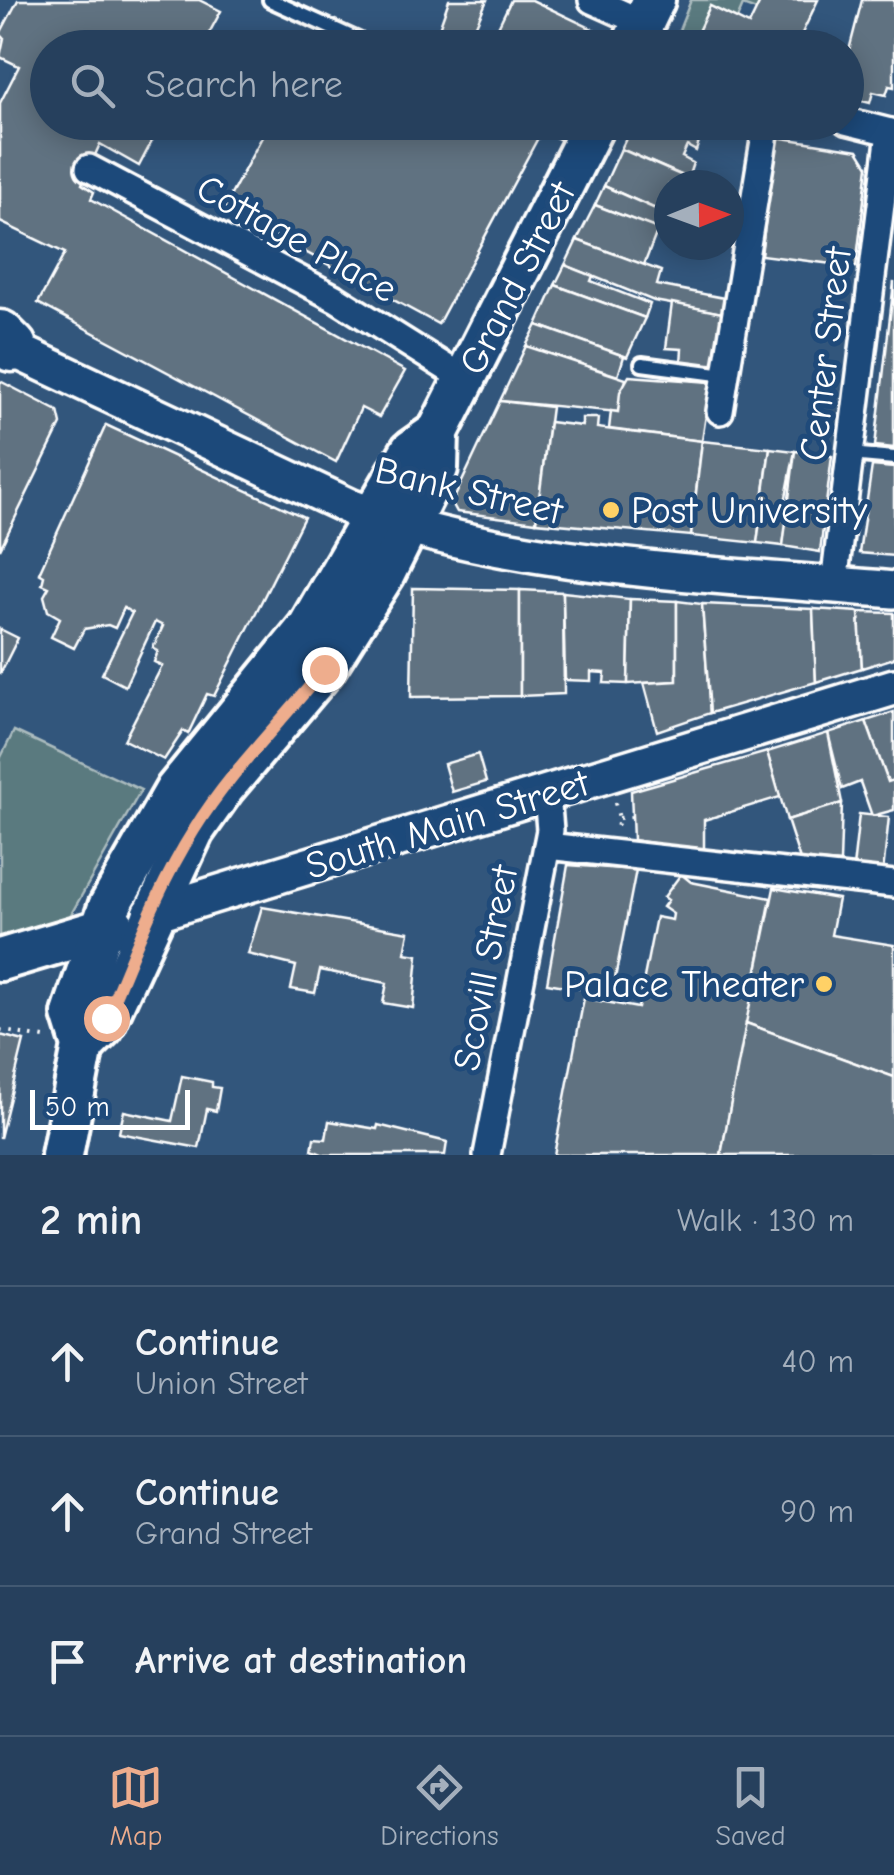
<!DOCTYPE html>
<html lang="en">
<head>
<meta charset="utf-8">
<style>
	:root { --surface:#26405d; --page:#324b66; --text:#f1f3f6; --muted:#a4afbc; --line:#425972; --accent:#eead8d }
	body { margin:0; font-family:"Comic Neue",sans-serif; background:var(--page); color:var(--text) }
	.compass { position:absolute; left:654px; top:170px; width:90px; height:90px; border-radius:50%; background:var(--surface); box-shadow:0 5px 25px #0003; rotate:89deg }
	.scale { position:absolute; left:30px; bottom:25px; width:160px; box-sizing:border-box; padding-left:10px; border:5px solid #fff; border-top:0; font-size:28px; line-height:35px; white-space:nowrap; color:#fff; -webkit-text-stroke:8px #1f4a7a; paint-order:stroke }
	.stop { position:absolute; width:30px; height:30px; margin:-22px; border:8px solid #eead8d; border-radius:50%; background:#fff }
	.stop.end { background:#eead8d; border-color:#fff; box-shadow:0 2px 10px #0008 }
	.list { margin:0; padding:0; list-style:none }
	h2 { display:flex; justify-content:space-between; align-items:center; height:130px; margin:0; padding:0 40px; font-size:42px }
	h2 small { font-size:32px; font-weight:400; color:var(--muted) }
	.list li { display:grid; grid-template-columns:65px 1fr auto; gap:30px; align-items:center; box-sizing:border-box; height:150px; padding:0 40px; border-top:2px solid var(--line) }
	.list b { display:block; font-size:38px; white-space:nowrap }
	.list p { margin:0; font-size:32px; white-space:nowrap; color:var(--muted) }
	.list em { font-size:32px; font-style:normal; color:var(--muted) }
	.icon { flex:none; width:55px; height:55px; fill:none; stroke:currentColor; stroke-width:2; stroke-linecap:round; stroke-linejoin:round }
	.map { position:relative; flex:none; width:894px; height:1155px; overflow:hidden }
	.search { position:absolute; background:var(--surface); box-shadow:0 5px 25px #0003; left:30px; right:30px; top:30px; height:110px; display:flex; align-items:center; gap:25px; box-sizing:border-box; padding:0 35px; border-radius:55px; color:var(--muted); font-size:38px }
	.sheet { height:580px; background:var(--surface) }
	nav { display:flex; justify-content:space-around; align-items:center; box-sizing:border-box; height:140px; border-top:2px solid var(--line); background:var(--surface); font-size:28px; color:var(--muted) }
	nav a { display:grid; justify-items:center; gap:5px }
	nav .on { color:var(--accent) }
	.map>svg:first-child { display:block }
</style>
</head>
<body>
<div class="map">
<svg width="894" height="1155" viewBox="0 0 894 1155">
	<rect width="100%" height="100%" fill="#32567c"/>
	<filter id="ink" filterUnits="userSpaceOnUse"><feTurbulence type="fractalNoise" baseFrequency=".01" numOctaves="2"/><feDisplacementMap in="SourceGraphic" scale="20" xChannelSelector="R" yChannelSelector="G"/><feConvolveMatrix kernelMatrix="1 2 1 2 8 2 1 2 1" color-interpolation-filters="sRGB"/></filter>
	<g filter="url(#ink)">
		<!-- green -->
		<g fill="#5a7a7f" stroke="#acbcbf" stroke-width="2.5">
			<path d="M691,0h70l-5,10 -13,-5 -6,14 -27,-13 -15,32 18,9 -41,1z"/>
			<path d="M14,731l127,59 -71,126 -70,21v-178z"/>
		</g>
		<!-- building -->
		<g fill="#607281" stroke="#fff" stroke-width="2.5">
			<path d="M18,0h181l22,11 -20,37h-153v74h114l-23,44 -39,-22 -18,40 12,8 -3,7 314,172 -26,46 -18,-9 -25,54 -298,-159 27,-50 -65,-31v-119l19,-37 -19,-9 4,-19 -4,-4z"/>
			<path d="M449,0h38l-21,48h-34z"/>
			<path d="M511,0h21l65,31 -8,17h-101z"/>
			<path d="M761,0h57l-23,48h-82l-18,-10 15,-32 39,19z"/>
			<path d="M862,0h32v87l-5,-1 -3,9 -13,-3 -3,11 -24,-6v-35z"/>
			<path d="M270,122h245l24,14 -101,188 -214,-116z"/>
			<path d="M634,122h71l-9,29 -9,-5 -5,11 11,6 -5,15 -67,-29z"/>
			<path d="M776,137l82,13 10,16 -12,101 -95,-12z"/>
			<path d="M621,149l64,28 -3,8h-13v30l-65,-29z"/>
			<path d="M604,186l65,29v19l-74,-29z"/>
			<path d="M595,205l63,24 -14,36 -67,-25z"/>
			<path d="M577,240l84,31 -4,14 67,13 -2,15 -68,-12 -89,-36z"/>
			<path d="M565,265l28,11 -2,5 59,23 -5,14 -90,-33z"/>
			<path d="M894,282v166l-19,-2z"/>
			<path d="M555,285l90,33 -18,39 -90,-32z"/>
			<path d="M672,303l50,10 -8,54 -33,-4 1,-14 -16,-1z"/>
			<path d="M537,325l87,31 -6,20 -92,-30z"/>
			<path d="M526,346l100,33 -8,33 -118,-11z"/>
			<path d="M629,376l82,6 -9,59 -93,-12 2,-18 7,1 2,-20z"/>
			<path d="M0,381l58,30 3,13 -61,125z"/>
			<path d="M500,401l51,6 -15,115 -79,-10 -5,-9z"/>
			<path d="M582,418h16l-1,10 105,13 -11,95 -155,-14 13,-100 33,4z"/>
			<path d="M106,425l198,92 -90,179 -7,-2 -19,40 -5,-3 -19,29 -40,-20 38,-74 -8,-4 4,-11 -5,-3 10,-22 -8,-4 -30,64 -23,-12 30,-61 -8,-5 -9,20 -7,-3 -24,4 -10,19 -23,-11 9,-19 -12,-7 -4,-15 5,-9 -7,-3 2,-8 -5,-3z"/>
			<path d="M702,441l68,7 -13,95 -66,-7z"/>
			<path d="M770,448l25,3 -13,67 5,1 -4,27 -26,-3z"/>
			<path d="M795,451l37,5 -12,96 -37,-6z"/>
			<path d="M872,466l22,2v88l-35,-3z"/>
			<path d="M413,588l107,2v106l-109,1z"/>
			<path d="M520,590l43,2 1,102 -44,2z"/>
			<path d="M563,592l67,7 -2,85 -24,-1 1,-10 -14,-1v9l-26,-1z"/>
			<path d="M630,599l47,2v80l-49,3z"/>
			<path d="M677,601l25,3 8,109 -53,18 -13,-48 33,-2z"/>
			<path d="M702,604l111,5 3,73 -106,31z"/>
			<path d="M813,609l46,3 3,56 -46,14z"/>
			<path d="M859,612l35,1v45l-32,10z"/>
			<path d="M0,629l18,9 -18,36z"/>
			<path d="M894,712v68l-6,2 -22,-61z"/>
			<path d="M866,721l22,61 6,-2v30l-22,6 -12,-34 -18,7 -14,-56z"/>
			<path d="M828,733l14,70 -55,17 -20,-68z"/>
			<path d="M767,752l13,45 -76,23v31l-71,-11 -2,-49z"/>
			<path d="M478,754l8,28 -34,10 -8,-28z"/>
			<path d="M842,803l-2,60 -40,-3 -13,-40z"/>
			<path d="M859,814l30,3 -6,55 -30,-4z"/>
			<path d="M568,865l68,5 -24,124 -65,-11z"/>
			<path d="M681,874l10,8 80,16 -50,257h-167l30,-157 54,10 18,-91 16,3 1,-6 -10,-7 5,-7 -4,-3z"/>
			<path d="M774,888l64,11 -7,36 63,10v132l-148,-54z"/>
			<path d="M262,907l147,25 -4,21 13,2 -5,53 -30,-5 4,-20 -67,-13 -5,23 -24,-4 5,-23 -48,-12z"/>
			<path d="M746,1023l148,54v78h-173z"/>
			<path d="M0,1035l24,6 -24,97z"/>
			<path d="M182,1076l30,6v5l8,1 -4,23 -9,-2 -8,39 -80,-15 5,-22 48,10z"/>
			<path d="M329,1121l48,8 1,-4 69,17 -2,13h-121l-12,-5 2,-12 12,1z"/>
		</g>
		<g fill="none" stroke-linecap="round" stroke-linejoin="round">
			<!-- lane casing -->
			<g stroke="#fff" stroke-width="20">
				<g id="lane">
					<path d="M270,0l106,48"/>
					<path d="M544,122l35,17"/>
					<path d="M642,364l83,11"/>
					<path d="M850,454l44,4"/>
				</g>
			</g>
			<!-- street casing -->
			<g stroke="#fff" stroke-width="32">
				<g id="street">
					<path d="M592,0l51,23"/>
					<path d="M846,121l48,12"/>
					<path d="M89,168l248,131 129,81"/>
					<path d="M720,411l47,-289"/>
					<path d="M834,584l56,-452"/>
					<path d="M547,846l347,38"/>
					<path d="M487,1155l63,-325 -3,-36"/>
				</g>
			</g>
			<!-- secondary casing -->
			<g stroke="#fff" stroke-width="42">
				<g id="secondary">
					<path d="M0,343l352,165c163,61 369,66 542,82"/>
					<path d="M151,914l743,-227"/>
				</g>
			</g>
			<!-- primary casing -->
			<g stroke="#fff" stroke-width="48">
				<g id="primary">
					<path d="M631,48l23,-48"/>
					<path d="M0,960l114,-34"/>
					<path d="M83,1046l20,-20 90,-195 31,-44 100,-118 60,-95 53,-106 1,-36 157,-310"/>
					<path d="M62,1155l21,-109 -10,-32 36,-107 67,-117 132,-162 103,-177 27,-19"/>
				</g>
			</g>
			<!-- highway casing -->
			<g stroke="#fff" stroke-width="55">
				<path id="highway" d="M0,335l12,12"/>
			</g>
			<!-- path -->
			<g stroke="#fff" stroke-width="4" stroke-dasharray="2.5 8" stroke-linecap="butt">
				<path d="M615,803l4,15 -3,15"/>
				<path d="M619,818l13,-1"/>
				<path d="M0,1030l49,9"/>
			</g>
			<!-- lane -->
			<use href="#lane" stroke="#1f4a7a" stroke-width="12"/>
			<!-- street -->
			<use href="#street" stroke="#1f4a7a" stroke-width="25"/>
			<!-- secondary -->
			<use href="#secondary" stroke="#1f4a7a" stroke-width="35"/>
			<!-- primary -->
			<use href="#primary" stroke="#1f4a7a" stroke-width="40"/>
			<!-- highway -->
			<use href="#highway" stroke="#1f4a7a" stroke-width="48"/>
		</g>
	</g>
	<g fill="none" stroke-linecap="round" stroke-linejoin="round" filter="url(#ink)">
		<!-- route -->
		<path stroke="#eead8d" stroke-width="12" d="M106,1018c27,-63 51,-130 88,-188 36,-59 87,-107 130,-161"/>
	</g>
	<!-- markers -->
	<g fill="#ffd166" stroke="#1f4a7a" stroke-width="4">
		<circle cx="611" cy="510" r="10"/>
		<circle cx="824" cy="984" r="10"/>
	</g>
	<g text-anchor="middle" stroke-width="10" stroke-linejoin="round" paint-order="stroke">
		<!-- street labels -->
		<g font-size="38" fill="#fff" stroke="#1f4a7a">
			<text transform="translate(297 238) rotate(29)" y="13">Cottage Place</text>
			<text transform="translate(517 278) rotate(-63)" y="13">Grand Street</text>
			<text transform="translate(825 354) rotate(-83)" y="13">Center Street</text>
			<text transform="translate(469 490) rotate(13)" y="13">Bank Street</text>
			<text transform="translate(447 824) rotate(-17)" y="13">South Main Street</text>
			<text transform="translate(485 968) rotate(-79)" y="13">Scovill Street</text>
		</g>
		<!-- poi labels -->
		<g font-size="38" fill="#fff" stroke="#1f4a7a" text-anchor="start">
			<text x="631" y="523">Post University</text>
			<text x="804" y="997" text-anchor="end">Palace Theater</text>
		</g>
	</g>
</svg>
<svg class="compass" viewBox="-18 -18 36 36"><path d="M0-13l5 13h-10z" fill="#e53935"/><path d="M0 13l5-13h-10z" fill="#a4afbc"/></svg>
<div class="scale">50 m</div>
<div class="stop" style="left:106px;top:1018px"></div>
<div class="stop end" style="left:324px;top:669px"></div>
<div class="search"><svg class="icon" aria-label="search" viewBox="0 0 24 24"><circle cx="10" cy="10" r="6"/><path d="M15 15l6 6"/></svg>Search here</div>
</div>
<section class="sheet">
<h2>2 min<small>Walk · 130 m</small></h2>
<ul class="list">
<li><svg class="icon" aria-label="ahead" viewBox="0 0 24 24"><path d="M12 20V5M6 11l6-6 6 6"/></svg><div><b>Continue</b><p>Union Street</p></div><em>40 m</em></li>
<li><svg class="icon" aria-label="ahead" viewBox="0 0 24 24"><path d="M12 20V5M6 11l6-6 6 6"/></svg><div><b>Continue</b><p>Grand Street</p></div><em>90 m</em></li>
<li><svg class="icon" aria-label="arrive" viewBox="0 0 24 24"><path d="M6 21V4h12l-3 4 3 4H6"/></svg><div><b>Arrive at destination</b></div></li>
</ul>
</section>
<nav>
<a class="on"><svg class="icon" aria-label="map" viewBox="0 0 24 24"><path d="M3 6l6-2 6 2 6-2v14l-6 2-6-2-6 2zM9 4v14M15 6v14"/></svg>Map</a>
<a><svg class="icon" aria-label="directions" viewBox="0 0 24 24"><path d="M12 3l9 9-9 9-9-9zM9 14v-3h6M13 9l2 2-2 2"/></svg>Directions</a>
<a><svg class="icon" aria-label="saved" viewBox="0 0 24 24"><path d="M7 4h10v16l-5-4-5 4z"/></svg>Saved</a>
</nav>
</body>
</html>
